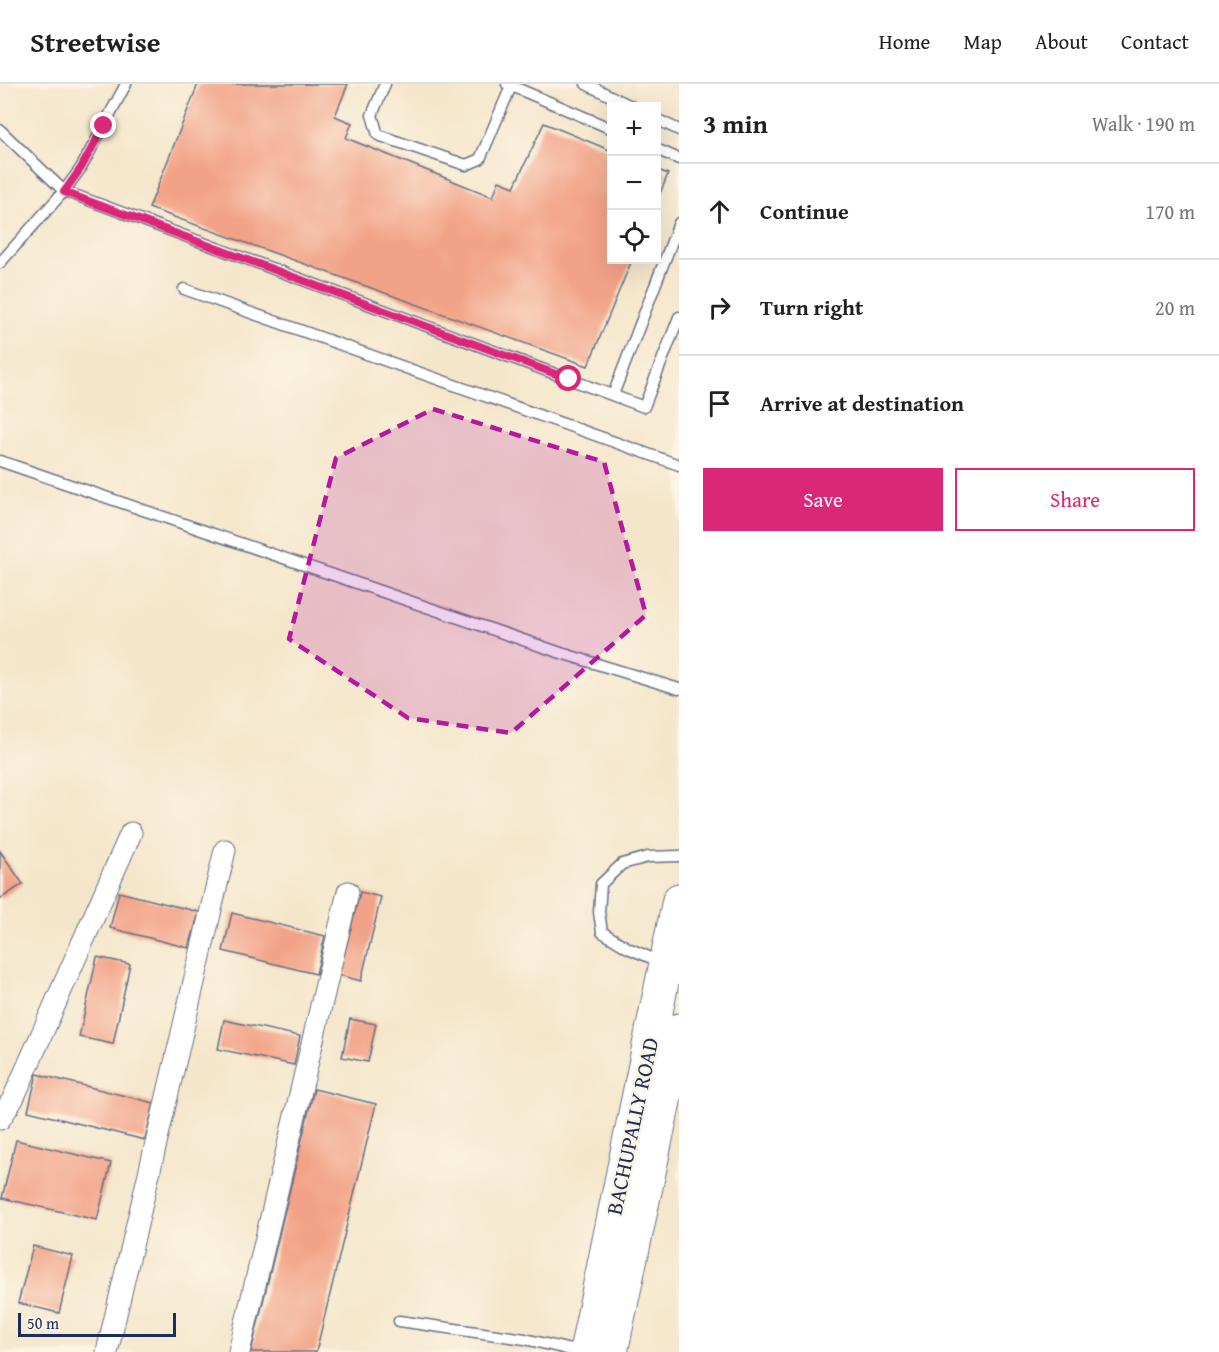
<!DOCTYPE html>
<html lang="en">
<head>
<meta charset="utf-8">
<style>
	:root { --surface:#fff; --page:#f6f6f6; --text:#202124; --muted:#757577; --line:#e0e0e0; --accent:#db2777 }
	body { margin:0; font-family:"Gentium Book Plus",serif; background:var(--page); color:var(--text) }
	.controls { position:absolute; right:18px; top:18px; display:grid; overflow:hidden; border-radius:0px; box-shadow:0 6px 24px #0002 }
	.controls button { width:54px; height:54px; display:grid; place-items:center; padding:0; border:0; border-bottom:2px solid var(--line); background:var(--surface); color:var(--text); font:30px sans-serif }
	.scale { position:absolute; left:18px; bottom:15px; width:158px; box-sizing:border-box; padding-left:6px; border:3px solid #1b2f5e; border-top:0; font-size:16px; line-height:21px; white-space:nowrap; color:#1b2f5e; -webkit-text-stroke:4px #fcf5e5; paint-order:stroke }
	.stop { position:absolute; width:18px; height:18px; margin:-14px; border:4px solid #db2777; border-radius:50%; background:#fff }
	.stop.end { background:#db2777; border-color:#fff; box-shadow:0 2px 6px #0008 }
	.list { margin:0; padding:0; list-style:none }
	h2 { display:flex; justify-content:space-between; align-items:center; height:78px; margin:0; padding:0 24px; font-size:26px }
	h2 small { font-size:20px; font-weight:400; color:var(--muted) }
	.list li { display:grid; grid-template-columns:39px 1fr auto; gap:18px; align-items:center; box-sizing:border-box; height:96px; padding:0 24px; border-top:2px solid var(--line) }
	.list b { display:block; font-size:22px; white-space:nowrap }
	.list em { font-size:20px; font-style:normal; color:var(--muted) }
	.actions { display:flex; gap:12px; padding:18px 24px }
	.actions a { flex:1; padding:14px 0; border:2px solid var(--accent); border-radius:0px; text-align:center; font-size:21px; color:var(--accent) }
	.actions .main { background:var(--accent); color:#fff }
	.icon { flex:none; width:33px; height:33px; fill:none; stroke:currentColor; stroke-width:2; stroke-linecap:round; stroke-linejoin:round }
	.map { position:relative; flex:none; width:679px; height:1268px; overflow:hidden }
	header { display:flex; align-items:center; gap:36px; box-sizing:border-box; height:84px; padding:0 30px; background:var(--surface); border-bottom:2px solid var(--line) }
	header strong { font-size:28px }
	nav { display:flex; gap:33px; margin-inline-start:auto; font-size:21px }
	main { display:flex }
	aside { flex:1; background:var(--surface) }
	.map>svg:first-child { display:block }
</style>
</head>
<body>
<header>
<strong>Streetwise</strong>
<nav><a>Home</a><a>Map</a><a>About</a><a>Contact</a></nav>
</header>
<main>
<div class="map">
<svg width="679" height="1268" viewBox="0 0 679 1268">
	<rect width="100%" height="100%" fill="#fcf5e5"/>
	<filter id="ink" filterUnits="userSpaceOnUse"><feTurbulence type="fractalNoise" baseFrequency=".0167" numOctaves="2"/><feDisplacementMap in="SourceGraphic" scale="12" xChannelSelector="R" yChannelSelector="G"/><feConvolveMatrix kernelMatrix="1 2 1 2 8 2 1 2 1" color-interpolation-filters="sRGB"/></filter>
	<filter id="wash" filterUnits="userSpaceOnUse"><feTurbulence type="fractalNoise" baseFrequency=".008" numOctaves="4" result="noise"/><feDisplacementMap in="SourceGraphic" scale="24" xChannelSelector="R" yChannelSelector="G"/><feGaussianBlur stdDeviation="1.35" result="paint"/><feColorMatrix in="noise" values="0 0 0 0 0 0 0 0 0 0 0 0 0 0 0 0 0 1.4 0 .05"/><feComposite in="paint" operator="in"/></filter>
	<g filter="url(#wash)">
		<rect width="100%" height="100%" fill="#f4e6cb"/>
		<g id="blocks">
			<!-- building -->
			<g fill="#f2a286">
				<path d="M198,0h150l-13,32 17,7 -6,15 147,59 6,-16 15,6 30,-64 68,28v109h20l-44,106 -439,-158z"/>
				<path d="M656,85l12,5 -11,27h-1z"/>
				<path d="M0,767l23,33 -23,15z"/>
				<path d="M119,808l80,20 -10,36 -79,-20z"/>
				<path d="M360,808l21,5 -20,84 -22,-6z"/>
				<path d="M232,829l93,23 -9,38 -93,-23z"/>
				<path d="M97,873l33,7 -17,80 -34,-7z"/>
				<path d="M350,935l26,5 -8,38 -26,-5z"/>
				<path d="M224,936l76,16 -6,29 -76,-16z"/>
				<path d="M37,990l117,29 -9,37 -117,-29z"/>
				<path d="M314,1005l62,15 -60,248h-65z"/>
				<path d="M16,1056l95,23 -14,57 -95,-22z"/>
				<path d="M33,1162l40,10 -14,57 -41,-10z"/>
			</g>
		</g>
	</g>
	<g filter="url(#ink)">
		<use href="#blocks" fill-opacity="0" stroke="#676f84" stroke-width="1.5"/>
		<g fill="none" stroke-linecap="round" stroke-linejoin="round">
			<!-- service casing -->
			<g stroke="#676f84" stroke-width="13">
				<g id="service">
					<path d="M385,0l-13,31 6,20 88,30 14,-6 32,-75"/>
					<path d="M507,0l105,45"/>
					<path d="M586,0l45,22"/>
					<path d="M656,35l23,11"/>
					<path d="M0,46l64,61 580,216 35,-90"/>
					<path d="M656,65l23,10"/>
					<path d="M0,179l64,-72 17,-23 45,-84"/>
					<path d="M184,205l495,176"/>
					<path d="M613,311l66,-172"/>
					<path d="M0,377l561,192 118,36"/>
					<path d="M663,879l-35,-15 -26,-16 -3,-20 2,-28 21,-20 26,-7 31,-1"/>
					<path d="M399,1237l126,18 54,13"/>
				</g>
			</g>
			<!-- minor casing -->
			<g stroke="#676f84" stroke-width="23">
				<g id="minor">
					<path d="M0,1035l13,-20 118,-266"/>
					<path d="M107,1268l118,-502"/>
					<path d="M239,1268l109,-460"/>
				</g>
			</g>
			<!-- primary casing -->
			<g stroke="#676f84" stroke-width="35">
				<g id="primary">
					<path d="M586,1268l93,-452"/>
					<path d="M611,1268l68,-322"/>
				</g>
			</g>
			<!-- service -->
			<use href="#service" stroke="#fff" stroke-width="10"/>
			<!-- minor -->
			<use href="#minor" stroke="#fff" stroke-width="21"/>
			<!-- primary -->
			<use href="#primary" stroke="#fff" stroke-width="33"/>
		</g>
	</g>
	<g fill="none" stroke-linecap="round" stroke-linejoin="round" filter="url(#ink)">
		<!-- route -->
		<path stroke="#db2777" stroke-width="8" d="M104,42l-23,42 -17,24 505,187"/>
	</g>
	<!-- marked area -->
	<path fill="#b5179e" fill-opacity="0.2" stroke="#b5179e" stroke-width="4.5" stroke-dasharray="12 8" stroke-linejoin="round" d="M433,325l171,53 42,153 -135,118 -103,-15 -119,-79 47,-181z"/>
	<g text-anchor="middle" stroke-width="5" stroke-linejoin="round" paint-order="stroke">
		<!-- street labels -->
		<g font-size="22" fill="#1b2f5e" stroke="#fcf5e5">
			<text transform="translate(632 1042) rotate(-78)" y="8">BACHUPALLY ROAD</text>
		</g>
	</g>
</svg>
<div class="controls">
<button>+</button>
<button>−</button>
<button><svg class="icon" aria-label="locate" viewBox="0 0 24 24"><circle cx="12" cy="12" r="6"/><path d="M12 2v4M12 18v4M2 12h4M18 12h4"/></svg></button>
</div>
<div class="scale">50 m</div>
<div class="stop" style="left:569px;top:295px"></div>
<div class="stop end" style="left:104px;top:42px"></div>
</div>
<aside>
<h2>3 min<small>Walk · 190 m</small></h2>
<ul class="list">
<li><svg class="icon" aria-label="ahead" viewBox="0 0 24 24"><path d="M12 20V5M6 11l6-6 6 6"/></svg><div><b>Continue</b></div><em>170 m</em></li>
<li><svg class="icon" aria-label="right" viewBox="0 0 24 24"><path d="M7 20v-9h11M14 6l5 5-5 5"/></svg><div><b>Turn right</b></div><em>20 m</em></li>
<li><svg class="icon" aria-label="arrive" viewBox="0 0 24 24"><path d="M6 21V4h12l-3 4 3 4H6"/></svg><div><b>Arrive at destination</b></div></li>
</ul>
<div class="actions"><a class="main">Save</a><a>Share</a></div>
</aside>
</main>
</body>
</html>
